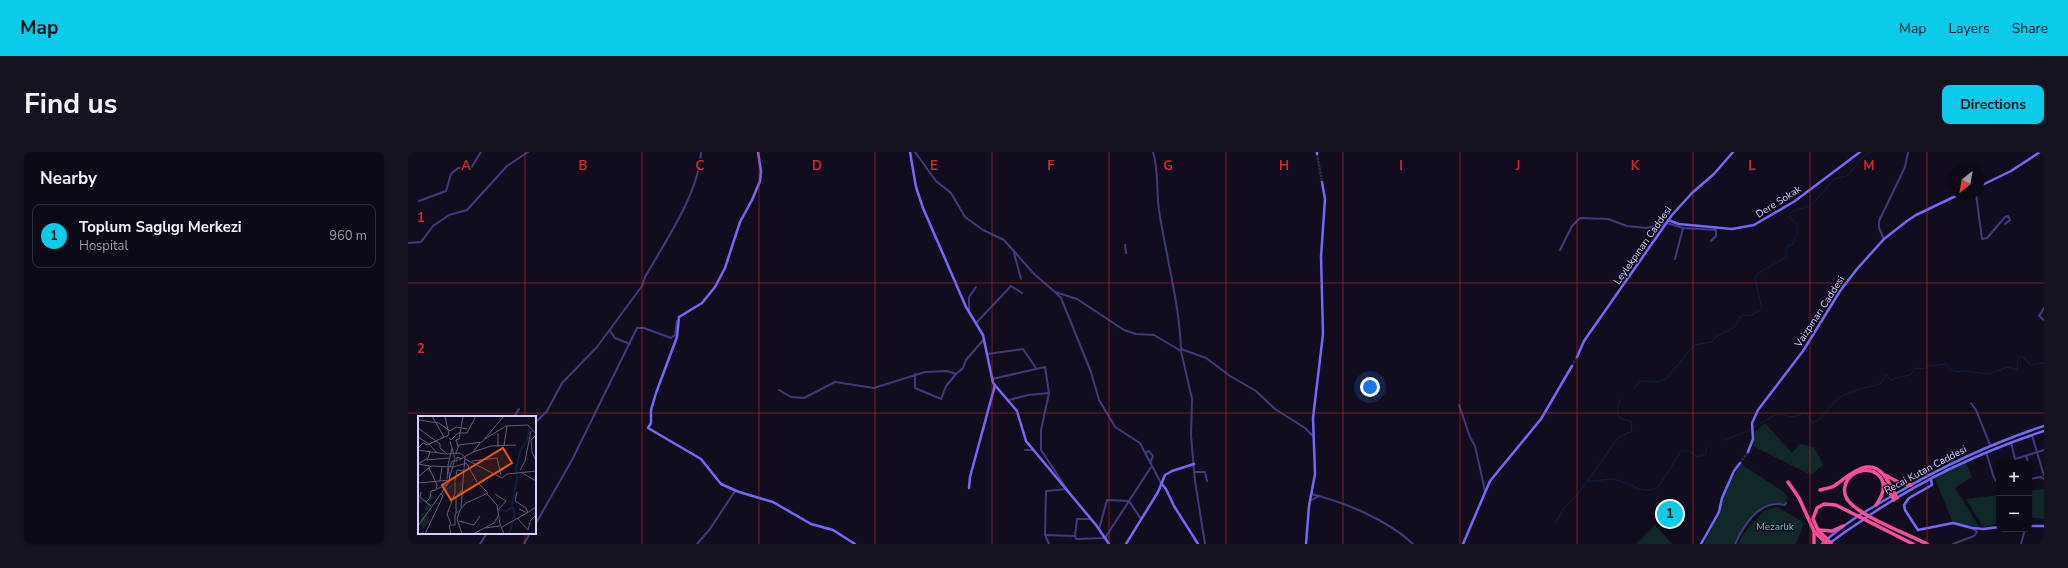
<!DOCTYPE html>
<html lang="en">
<head>
<meta charset="utf-8">
<style>
	:root { --surface:#0d0a17; --page:#161320; --text:#f1f3f6; --muted:#9a9aa1; --line:#2d2b36; --accent:#0bcbeb }
	body { margin:0; font-family:"Nunito Sans",sans-serif; background:var(--page); color:var(--text) }
	.controls { position:absolute; right:12px; bottom:12px; display:grid; overflow:hidden; border-radius:8px; box-shadow:0 1px 3px #0004 }
	.controls button { width:36px; height:36px; display:grid; place-items:center; padding:0; border:0; border-bottom:1px solid var(--line); background:var(--surface); color:var(--text); font:20px sans-serif }
	.compass { position:absolute; left:1540px; top:12px; width:36px; height:36px; border-radius:50%; background:var(--surface); box-shadow:0 1px 3px #0004; rotate:211deg }
	.you { position:absolute; left:962px; top:235px; width:14px; height:14px; margin:-10px; border:3px solid #fff; border-radius:50%; background:#1a73e8; box-shadow:0 0 0 6px #1a73e833 }
	.badge { display:grid; place-items:center; width:26px; height:26px; border-radius:50%; background:var(--accent); color:#111; font-size:13px; font-weight:700 }
	.pin { position:absolute; translate:-50% -50%; border:2px solid #fff; box-shadow:0 1px 4px #0006 }
	.list { margin:0; padding:0; list-style:none }
	h2 { display:flex; justify-content:space-between; align-items:center; height:52px; margin:0; padding:0 16px; font-size:17px }
	h2 small { font-size:13px; font-weight:400; color:var(--muted) }
	.list li { display:grid; grid-template-columns:26px 1fr auto; gap:12px; align-items:center; box-sizing:border-box; height:64px; margin:0 8px 8px; padding:0 8px; border:1px solid var(--line); border-radius:8px }
	.list b { display:block; font-size:15px; white-space:nowrap }
	.list p { margin:0; font-size:13px; white-space:nowrap; color:var(--muted) }
	.list em { font-size:13px; font-style:normal; color:var(--muted) }
	.map { position:relative; flex:none; width:1636px; height:392px; overflow:hidden; border-radius:8px }
	header { display:flex; align-items:center; gap:24px; box-sizing:border-box; height:56px; padding:0 20px; background:var(--accent); color:#111 }
	header strong { font-size:19px }
	nav { display:flex; gap:22px; margin-inline-start:auto; font-size:14px }
	.intro { display:flex; align-items:center; justify-content:space-between; box-sizing:border-box; height:96px; padding:0 24px }
	h1 { margin:0; font-size:28px }
	.button { padding:10px 18px; border-radius:8px; background:var(--accent); color:#111; font-size:14px; font-weight:700 }
	main { display:flex; gap:24px; padding:0 24px }
	aside { flex:1; background:var(--surface); border-radius:8px; box-shadow:0 1px 3px #0004 }
	.map>svg:first-child { display:block }
</style>
</head>
<body>
<header>
<strong>Map</strong>
<nav><a>Map</a><a>Layers</a><a>Share</a></nav>
</header>
<div class="intro"><h1>Find us</h1><a class="button">Directions</a></div>
<main>
<aside>
<h2>Nearby<small></small></h2>
<ul class="list">
<li><span class="badge">1</span><div><b>Toplum Saglıgı Merkezi</b><p>Hospital</p></div><em>960 m</em></li>
</ul>
</aside>
<div class="map">
<svg width="1636" height="392" viewBox="0 0 1636 392">
	<rect width="100%" height="100%" fill="#110d1f"/>
	<!-- green -->
	<g fill="#112828">
		<path d="M1357,271l27,30 8,-9 14,3 9,18 -12,10 -58,-29 2,-14z"/>
		<path d="M1557,309l7,16 -17,11 25,40 -27,-5 -18,-44z"/>
		<path d="M1333,312l43,28 4,5 -2,6 -16,1 -17,10 -20,30h-29l15,-32 3,-14z"/>
		<path d="M1636,337v30l-15,-2v-26z"/>
		<path d="M1591,343v28l-16,4 -17,-28z"/>
		<path d="M1370,355l26,16 -8,21h-58l5,-10 21,-23z"/>
		<path d="M1247,373l17,19h-36z"/>
	</g>
	<g fill="none" stroke-linecap="round" stroke-linejoin="round">
		<!-- stream -->
		<g stroke="#0e2042" stroke-width="1">
			<path d="M1226,237l6,-8 17,1 9,-3 28,-34 18,-3c10,-14 23,-8 27,-24l5,-3 6,1 12,-7 -7,-31 2,-4 29,-17 1,-11 6,-2c4,-12 8,-18 -4,-27l1,-4 8,-4 13,-3 23,-27 12,-3 7,-6 7,-11 11,-7"/>
			<path d="M1317,288l22,-9 28,-16 6,-1 11,3 12,-4 3,1 5,9c12,-3 16,-18 27,-25 12,-8 27,-10 41,-14l6,-9 5,5h2l3,-2 14,-3 6,-7 9,1 4,-3 17,-2 9,8 9,-1 25,3 19,-7 9,3 1,-12 4,-2 9,9 13,-2"/>
			<path d="M1179,329c8,1 16,-2 25,-2 13,1 36,20 48,6l21,-34h8l9,6 8,-3v-6"/>
			<path d="M1147,372l8,-15 15,-15 40,-56 14,-7 -1,-10 -10,-2 -4,-5 3,-14"/>
		</g>
		<!-- secondary-tunnel -->
		<g stroke="#2e2a40" stroke-width="2.5" stroke-dasharray="2.5 1" stroke-linecap="butt">
			<path d="M909,2l5,28"/>
			<path d="M1164,214l5,-9"/>
			<path d="M1332,311l8,-11"/>
		</g>
		<!-- street -->
		<g stroke="#403b7c" stroke-width="2">
			<path d="M507,0l21,29 15,12 14,24 18,13 21,10 30,34 21,18 22,7 47,31 12,4 18,1 27,16 11,48 -1,37 4,45 10,63"/>
			<path d="M745,0c6,19 3,38 6,58 7,46 20,92 22,138"/>
			<path d="M1568,42l6,45 5,-1 18,-21 3,-1 2,4 -5,4"/>
			<path d="M11,49l27,-10 5,-17 7,-6h13l10,-16"/>
			<path d="M1476,87l-5,-11v-7l26,-54 3,-15"/>
			<path d="M1303,89l5,-5v-6"/>
			<path d="M0,91l13,-1 12,-16 16,-11 18,-5 40,-44 21,-14"/>
			<path d="M717,93l1,8"/>
			<path d="M1152,98l12,-24 8,-8 28,1 19,7 19,2 21,-5 16,5 33,2"/>
			<path d="M606,101l7,26"/>
			<path d="M1267,107l8,-31"/>
			<path d="M648,141l5,5 30,74 8,28 12,20 4,7 25,16 21,40"/>
			<path d="M1636,156l-5,8 5,4"/>
			<path d="M561,159v-14l7,-10"/>
			<path d="M568,171l35,-37 11,7"/>
			<path d="M202,179l5,7 15,6"/>
			<path d="M773,197l25,9 24,18 26,15 19,18 30,19 8,8"/>
			<path d="M579,202l36,-5 13,19"/>
			<path d="M507,222v14l26,11 5,-13 10,-12"/>
			<path d="M584,227l53,-12 4,26 -8,37v20l26,39 -21,2 -1,44 4,9"/>
			<path d="M371,238l12,7 13,1 31,-16 39,6 51,-16 22,-1 9,3 7,-6 3,-8 18,-21"/>
			<path d="M601,248l19,-5 21,-2"/>
			<path d="M1563,251l5,7 14,35"/>
			<path d="M1051,253l11,32 5,9 10,45"/>
			<path d="M106,265l5,-8"/>
			<path d="M127,271l12,-12 15,-28 35,-36 45,-61 3,-9c20,-35 54,-84 56,-125"/>
			<path d="M1624,283l12,41"/>
			<path d="M1603,290l4,17 29,-9"/>
			<path d="M617,298h8"/>
			<path d="M1578,300l8,26 5,7"/>
			<path d="M737,301l4,-2 4,5 -3,7"/>
			<path d="M1618,304l3,9"/>
			<path d="M786,320h11l2,9"/>
			<path d="M1621,327l12,-2 3,2"/>
			<path d="M903,342c33,8 77,26 102,50"/>
			<path d="M902,349l9,-5"/>
			<path d="M127,373l37,-65 65,-132h7l27,10 4,-3 2,-14"/>
			<path d="M691,377l8,-29 22,1 12,18"/>
			<path d="M637,383l30,1 1,3 29,-1 46,-71"/>
			<path d="M667,384l2,-17h14"/>
			<path d="M72,392l7,-11"/>
			<path d="M116,392l6,-11"/>
			<path d="M289,392l13,-15 25,-38"/>
			<path d="M1327,392c9,-19 25,-46 50,-39l1,-2"/>
			<path d="M1545,392l21,-8 3,-4 -5,-4"/>
			<path d="M1613,392l4,-15"/>
		</g>
		<!-- secondary -->
		<g stroke="#7369f8" stroke-width="2.5">
			<path d="M350,0l3,19 -1,10 -8,19 -12,22 -15,46 -10,19 -13,16 -23,14 -2,20 -21,56 -5,17v13l-3,5 53,31 20,25 18,8 34,10 38,22 22,6 22,14"/>
			<path d="M502,0l6,35 7,21 43,99 17,28 10,48 24,28 9,30 70,84 13,19"/>
			<path d="M909,0v2"/>
			<path d="M1570,35l33,-16 29,-19"/>
			<path d="M1260,68l11,4 53,5 22,-4 41,-24 65,-49"/>
			<path d="M1169,205l7,-16 88,-126 20,-22 22,-19 19,-22"/>
			<path d="M1340,300l5,-13 -1,-16 6,-13 45,-59 37,-60 17,-22 27,-30 23,-18 9,-6 44,-21"/>
			<path d="M1523,327l1,6 -23,13 -5,7 1,5 13,20 35,-7 19,5 11,1 16,-2"/>
			<path d="M753,331l5,6 8,17 24,38"/>
			<path d="M561,336l1,-11 25,-92"/>
			<path d="M1621,374h15"/>
			<path d="M718,392l32,-52 7,-17 7,-4 22,-7"/>
			<path d="M898,392l3,-38 6,-32 -2,-56 10,-84 -2,-77 4,-58 -3,-17"/>
			<path d="M1055,392l27,-63 51,-62 31,-53"/>
			<path d="M1293,392l18,-32 3,-14 12,-27 6,-8"/>
			<path d="M1414,392c22,-21 49,-36 75,-51 48,-28 95,-50 147,-67"/>
			<path d="M1421,392c11,-9 24,-17 35,-25 55,-38 116,-67 180,-88"/>
		</g>
		<!-- highway -->
		<g stroke="#f74e98" stroke-width="3.5">
			<path d="M1477,323l15,8 11,2"/>
			<path d="M1380,330l11,16 15,33 13,13"/>
			<path d="M1477,332l9,16"/>
			<path d="M1412,338c4,-1 10,-2 14,-4 14,-9 33,-30 49,-12 6,7 10,17 14,24"/>
			<path d="M1468,353c22,-29 -11,-46 -28,-26 -4,6 -5,14 -1,20 11,17 61,35 80,45"/>
			<path d="M1411,378l13,1 11,-5"/>
			<path d="M1406,379v13"/>
			<path d="M1423,391l-13,-13 -5,-11 4,-11 7,-4 12,1 77,39"/>
		</g>
	</g>
	<!-- grid -->
	<path fill="none" stroke="#d62828" stroke-width="1" stroke-opacity="0.55" d="M117,0v265M234,0v392M351,0v392M467,0v392M584,0v392M701,0v392M818,0v392M935,0v392M1052,0v392M1169,0v392M1285,0v392M1402,0v392M1519,0v392M0,131h1636M0,261h1636M117,381v11"/>
	<g text-anchor="middle" stroke-width="3" stroke-linejoin="round" paint-order="stroke">
		<!-- street labels -->
		<g font-size="10" fill="#d5cdfd" stroke="#110d1f">
			<text transform="translate(1370 49) rotate(-32)" y="4">Dere Sokak</text>
			<text transform="translate(1234 93) rotate(-55)" y="4">Leylekpınarı Caddesi</text>
			<text transform="translate(1411 159) rotate(-57)" y="4">Vaizpınarı Caddesi</text>
			<text transform="translate(1517 317) rotate(-28)" y="4">Recai Kutan Caddesi</text>
		</g>
		<!-- park labels -->
		<g font-size="10" fill="#5ed8bf" stroke="#110d1f">
			<text x="1367" y="378">Mezarlık</text>
		</g>
	</g>
	<!-- overview -->
	<g transform="translate(10 264)">
		<rect width="118" height="118" fill="#110d1f"/>
		<path d="M10,74l7,8 -7,3 -1,2 4,2 -6,9 3,3v6l-5,6 -3,-9 4,-4 -4,-1 7,-4 -2,-1 2,-7 -4,-1 -5,4 4,-3 -4,-1v-5l7,4 4,-2z" fill="#112828"/>
		<path fill="none" stroke="#0e2042" stroke-width="2" d="M25,77l11,-9M40,78l3,-12M94,89l5,-27 -1,-10 5,-19 6,-8 2,-12M95,91l2,12M81,94l8,1 5,-4M91,118l4,-13"/>
		<path fill="none" stroke="#5f5a78" stroke-width="1" d="M14,0l12,21M27,0l4,19M0,4l21,3 11,8 6,-4 11,2M0,12l22,16v4l7,6 13,-1 5,4 -2,24M80,17v14M118,19l-5,5 1,12 4,9M0,21l11,7M31,22l2,2 7,-7h9l9,-17M67,23l21,-13 22,-1 8,9M11,28l8,9M86,30l3,-20M40,31l-2,-7 3,-1 4,-23M0,32l5,-5 4,2 22,-10M0,34l28,4M55,36l18,-6 25,-1M38,37l3,-8 23,-3 22,-26M47,43l37,19 5,-4 29,-3M8,44l23,-2M41,44l14,-8 7,-9M54,45l25,-3 4,17M0,48l10,-6 2,-6M0,48l12,2M49,48l10,18M32,51l2,-6h5v-4l5,2M35,51l14,-4M102,54l5,-9 6,-30M104,57l14,8M32,60l5,-17 -3,-11M0,61l13,-11 22,1M29,63l1,-12M22,65l2,-15M37,65l2,-11 7,1M0,67l32,-3M19,73l11,-5M3,76l-1,5 11,9M99,76l-2,9 11,7 2,5M69,78l10,11 3,19 4,10M77,78l11,7 -8,9M8,86l4,-4 1,-7 5,-1 1,-5 -8,-17M43,92l2,-27M101,93l8,4 9,-6M38,97v-16l7,-8M100,103l10,11 2,-8M41,105l15,4 6,-9M112,105l5,-5 1,-6M33,108l-4,-10 8,-21v-11M0,110l32,-45 -2,-16 4,-17 -2,-7M84,111l25,-14M67,112l15,-2M7,118l18,-38 -2,-2M33,118l-2,-9h6v-10l3,-4M44,118l-5,-15 3,-9 6,-7 22,-10 -10,-10M55,118l21,-11 4,-7"/>
		<path fill="#e8590c" fill-opacity="0.15" stroke="#e8590c" stroke-width="2" d="M85,32l9,15 -61,37 -9,-15z"/>
		<rect width="118" height="118" fill="none" stroke="#d5cdfd" stroke-width="2"/>
	</g>
	<g font-size="13" text-anchor="middle" font-weight="bold" fill="#d62828" stroke="#110d1f" stroke-width="3" stroke-linejoin="round" paint-order="stroke">
		<text x="58" y="18">A</text>
		<text x="175" y="18">B</text>
		<text x="292" y="18">C</text>
		<text x="409" y="18">D</text>
		<text x="526" y="18">E</text>
		<text x="643" y="18">F</text>
		<text x="760" y="18">G</text>
		<text x="876" y="18">H</text>
		<text x="993" y="18">I</text>
		<text x="1110" y="18">J</text>
		<text x="1227" y="18">K</text>
		<text x="1344" y="18">L</text>
		<text x="1461" y="18">M</text>
		<text x="13" y="70">1</text>
		<text x="13" y="201">2</text>
	</g>
</svg>
<div class="controls">
<button>+</button>
<button>−</button>
</div>
<svg class="compass" viewBox="-18 -18 36 36"><path d="M0-13l5 13h-10z" fill="#e53935"/><path d="M0 13l5-13h-10z" fill="#9a9aa1"/></svg>
<div class="you"></div>
<div class="pin badge" style="left:1262px;top:362px">1</div>
</div>
</main>
</body>
</html>
